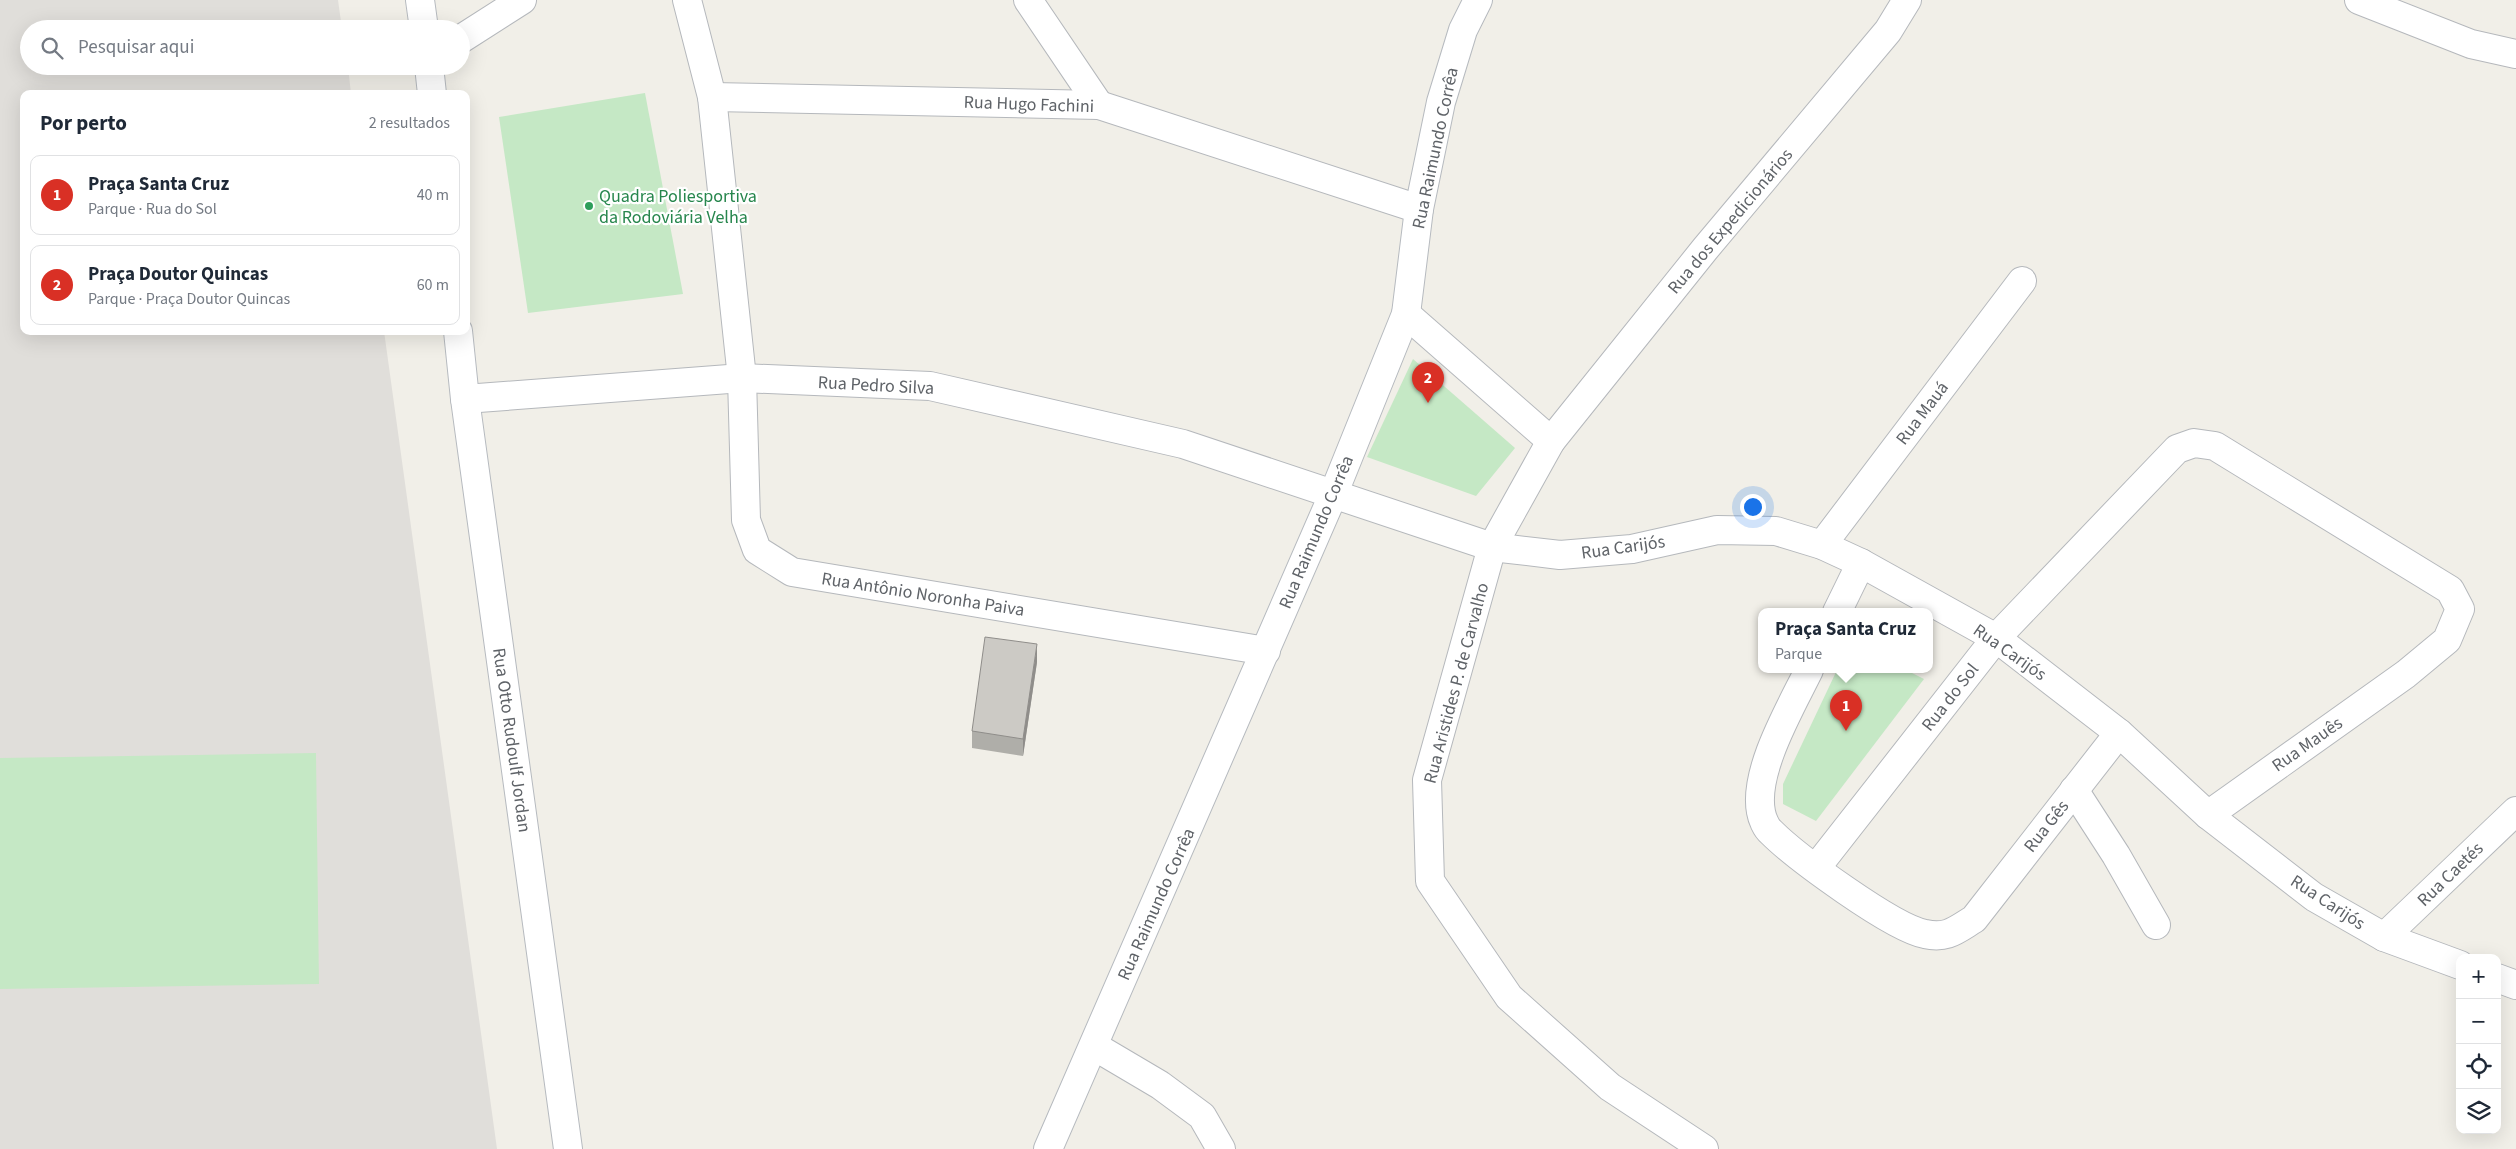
<!DOCTYPE html>
<html lang="pt">
<head>
<meta charset="utf-8">
<style>
	:root { --surface:#fff; --page:#f2f2f3; --text:#1f2937; --muted:#747a83; --line:#e0e1e3; --accent:#d93025 }
	body { margin:0; font-family:"Source Sans 3",sans-serif; background:var(--page); color:var(--text) }
	.controls { position:absolute; right:15px; bottom:15px; display:grid; overflow:hidden; border-radius:10px; box-shadow:0 5px 20px #0002 }
	.controls button { width:45px; height:45px; display:grid; place-items:center; padding:0; border:0; border-bottom:1px solid var(--line); background:var(--surface); color:var(--text); font:25px sans-serif }
	.you { position:absolute; left:1752px; top:506px; width:18px; height:18px; margin:-12px; border:4px solid #fff; border-radius:50%; background:#1a73e8; box-shadow:0 0 0 8px #1a73e833 }
	.badge { display:grid; place-items:center; width:32px; height:32px; border-radius:50%; background:var(--accent); color:#fff; font-size:16px; font-weight:700 }
	.pin { position:absolute; translate:-50% -41px; filter:drop-shadow(0 1px 2px #0008) }
	.pin::after { content:''; position:absolute; top:26px; width:18px; height:15px; background:inherit; clip-path:polygon(0 0,100% 0,50% 100%) }
	.popup { position:absolute; left:1758px; top:608px; width:175px; height:65px; box-sizing:border-box; display:grid; place-content:center; border-radius:10px; background:var(--surface); filter:drop-shadow(0 1px 4px #0005); font-size:16px; white-space:nowrap; color:var(--muted) }
	.popup b { font-size:19px; color:var(--text) }
	.popup::after { content:''; position:absolute; left:50%; top:100%; margin-left:-10px; border:10px solid transparent; border-top-color:var(--surface) }
	.list { margin:0; padding:0; list-style:none }
	h2 { display:flex; justify-content:space-between; align-items:center; height:65px; margin:0; padding:0 20px; font-size:21px }
	h2 small { font-size:16px; font-weight:400; color:var(--muted) }
	.list li { display:grid; grid-template-columns:32px 1fr auto; gap:15px; align-items:center; box-sizing:border-box; height:80px; margin:0 10px 10px; padding:0 10px; border:1px solid var(--line); border-radius:10px }
	.list b { display:block; font-size:19px; white-space:nowrap }
	.list p { margin:0; font-size:16px; white-space:nowrap; color:var(--muted) }
	.list em { font-size:16px; font-style:normal; color:var(--muted) }
	.icon { flex:none; width:28px; height:28px; fill:none; stroke:currentColor; stroke-width:2; stroke-linecap:round; stroke-linejoin:round }
	.map { position:relative; flex:none; width:2516px; height:1149px; overflow:hidden }
	.search { position:absolute; background:var(--surface); box-shadow:0 5px 20px #0002; left:20px; top:20px; width:450px; height:55px; display:flex; align-items:center; gap:12px; box-sizing:border-box; padding:0 18px; border-radius:28px; color:var(--muted); font-size:19px }
	.panel { position:absolute; background:var(--surface); box-shadow:0 5px 20px #0002; left:20px; top:90px; width:450px; height:245px; border-radius:10px }
	.map>svg:first-child { display:block }
</style>
</head>
<body>
<div class="map">
<svg width="2516" height="1149" viewBox="0 0 2516 1149">
	<rect width="100%" height="100%" fill="#f1efe8"/>
	<!-- industrial -->
	<path fill="#e0deda" d="M0,0h338l4,29h-313v37h319l3,28h-327v237h360l113,818h-497z"/>
	<!-- green -->
	<g fill="#c5e8c5">
		<path d="M645,93l38,201 -155,19 -29,-196z"/>
		<path d="M1413,359l102,89 -39,48 -109,-39z"/>
		<path d="M1837,670h69l18,9 -108,142 -33,-17v-20z"/>
		<path d="M316,753l3,231 -319,5v-231z"/>
	</g>
	<g fill="none" stroke-linecap="round" stroke-linejoin="round">
		<!-- street casing -->
		<g stroke="#b5b8bc" stroke-width="30">
			<g id="street">
				<path d="M687,0l25,97 30,281 4,142 11,30 35,22 474,79"/>
				<path d="M1028,0l71,105"/>
				<path d="M2359,0l112,44 45,10"/>
				<path d="M461,39l61,-39"/>
				<path d="M712,97l387,8 320,104"/>
				<path d="M1406,314l145,127"/>
				<path d="M465,399l277,-21 188,8 253,58 309,103 68,8 72,-6 85,-19 59,1 46,14 39,18 135,75 123,95 89,82 106,82 70,40 76,28"/>
				<path d="M1822,545l200,-264"/>
				<path d="M1837,612l24,-49"/>
				<path d="M1809,670c-18,37 -56,101 -48,142 1,6 5,16 10,20 25,25 122,96 154,102 22,5 31,-4 49,-15l145,-186"/>
				<path d="M2074,790l42,65 40,70"/>
				<path d="M1816,868l180,-230 181,-189 17,-6 21,3 235,144 10,19 -13,31 -41,34 -198,141"/>
				<path d="M2384,937l132,-126"/>
				<path d="M2497,978l19,7"/>
				<path d="M1094,1046l66,39 42,31 19,33"/>
				<path d="M1704,1149l-94,-62 -101,-90 -79,-116 -3,-101 65,-233 59,-106 154,-192 183,-218 19,-31"/>
			</g>
		</g>
		<!-- secondary casing -->
		<g stroke="#b6babf" stroke-width="30">
			<g id="secondary">
				<path d="M420,0l4,29"/>
				<path d="M429,66l3,28"/>
				<path d="M458,331l7,68 103,750"/>
				<path d="M1048,1149l285,-654 73,-181 13,-105 22,-107 22,-72 15,-30"/>
			</g>
		</g>
		<!-- street -->
		<use href="#street" stroke="#fff" stroke-width="28"/>
		<!-- secondary -->
		<use href="#secondary" stroke="#fff" stroke-width="28"/>
	</g>
	<!-- wall -->
	<path fill="#afaea9" d="M1037,662l-14,94 -51,-8v-17z"/>
	<!-- shaded-wall -->
	<path fill="#8f8d8a" d="M1037,644v18l-14,94v-17z"/>
	<!-- building -->
	<path fill="#cccac5" stroke="#8f8d8a" d="M985,637l52,7 -14,95 -51,-8z"/>
	<!-- markers -->
	<circle fill="#2e9e5b" stroke="#fff" stroke-width="2" cx="589" cy="206" r="5"/>
	<g text-anchor="middle" stroke-width="4.5" stroke-linejoin="round" paint-order="stroke">
		<!-- street labels -->
		<g font-size="18" fill="#5f6368" stroke="#fff">
			<text transform="translate(1029 104) rotate(2)" y="6">Rua Hugo Fachini</text>
			<text transform="translate(1435 148) rotate(-78)" y="6">Rua Raimundo Corrêa</text>
			<text transform="translate(1730 221) rotate(-50)" y="6">Rua dos Expedicionários</text>
			<text transform="translate(876 385) rotate(3)" y="6">Rua Pedro Silva</text>
			<text transform="translate(1922 413) rotate(-53)" y="6">Rua Mauá</text>
			<text transform="translate(1316 532) rotate(-67)" y="6">Rua Raimundo Corrêa</text>
			<text transform="translate(1623 547) rotate(-8)" y="6">Rua Carijós</text>
			<text transform="translate(923 594) rotate(9)" y="6">Rua Antônio Noronha Paiva</text>
			<text transform="translate(2010 652) rotate(35)" y="6">Rua Carijós</text>
			<text transform="translate(1456 683) rotate(-75)" y="6">Rua Aristides P. de Carvalho</text>
			<text transform="translate(1950 697) rotate(-52)" y="6">Rua do Sol</text>
			<text transform="translate(512 740) rotate(82)" y="6">Rua Otto Rudoulf Jordan</text>
			<text transform="translate(2307 744) rotate(-35)" y="6">Rua Mauês</text>
			<text transform="translate(2046 826) rotate(-52)" y="6">Rua Gês</text>
			<text transform="translate(2450 874) rotate(-44)" y="6">Rua Caetés</text>
			<text transform="translate(2328 902) rotate(33)" y="6">Rua Carijós</text>
			<text transform="translate(1156 904) rotate(-66)" y="6">Rua Raimundo Corrêa</text>
		</g>
		<!-- leisure labels -->
		<g font-size="18" fill="#27864d" stroke="#fff" text-anchor="start">
			<text x="599" y="202">Quadra Poliesportiva<tspan x="599" dy="21">da Rodoviária Velha</tspan></text>
		</g>
	</g>
</svg>
<div class="controls">
<button>+</button>
<button>−</button>
<button><svg class="icon" aria-label="locate" viewBox="0 0 24 24"><circle cx="12" cy="12" r="6"/><path d="M12 2v4M12 18v4M2 12h4M18 12h4"/></svg></button>
<button><svg class="icon" aria-label="layers" viewBox="0 0 24 24"><path d="M12 4l9 5-9 5-9-5zM3 14l9 5 9-5"/></svg></button>
</div>
<div class="you"></div>
<div class="pin badge" style="left:1846px;top:731px">1</div>
<div class="popup"><b>Praça Santa Cruz</b>Parque</div>
<div class="pin badge" style="left:1428px;top:403px">2</div>
<div class="search"><svg class="icon" aria-label="search" viewBox="0 0 24 24"><circle cx="10" cy="10" r="6"/><path d="M15 15l6 6"/></svg>Pesquisar aqui</div>
<section class="panel">
<h2>Por perto<small>2 resultados</small></h2>
<ul class="list">
<li><span class="badge">1</span><div><b>Praça Santa Cruz</b><p>Parque · Rua do Sol</p></div><em>40 m</em></li>
<li><span class="badge">2</span><div><b>Praça Doutor Quincas</b><p>Parque · Praça Doutor Quincas</p></div><em>60 m</em></li>
</ul>
</section>
</div>
</body>
</html>
